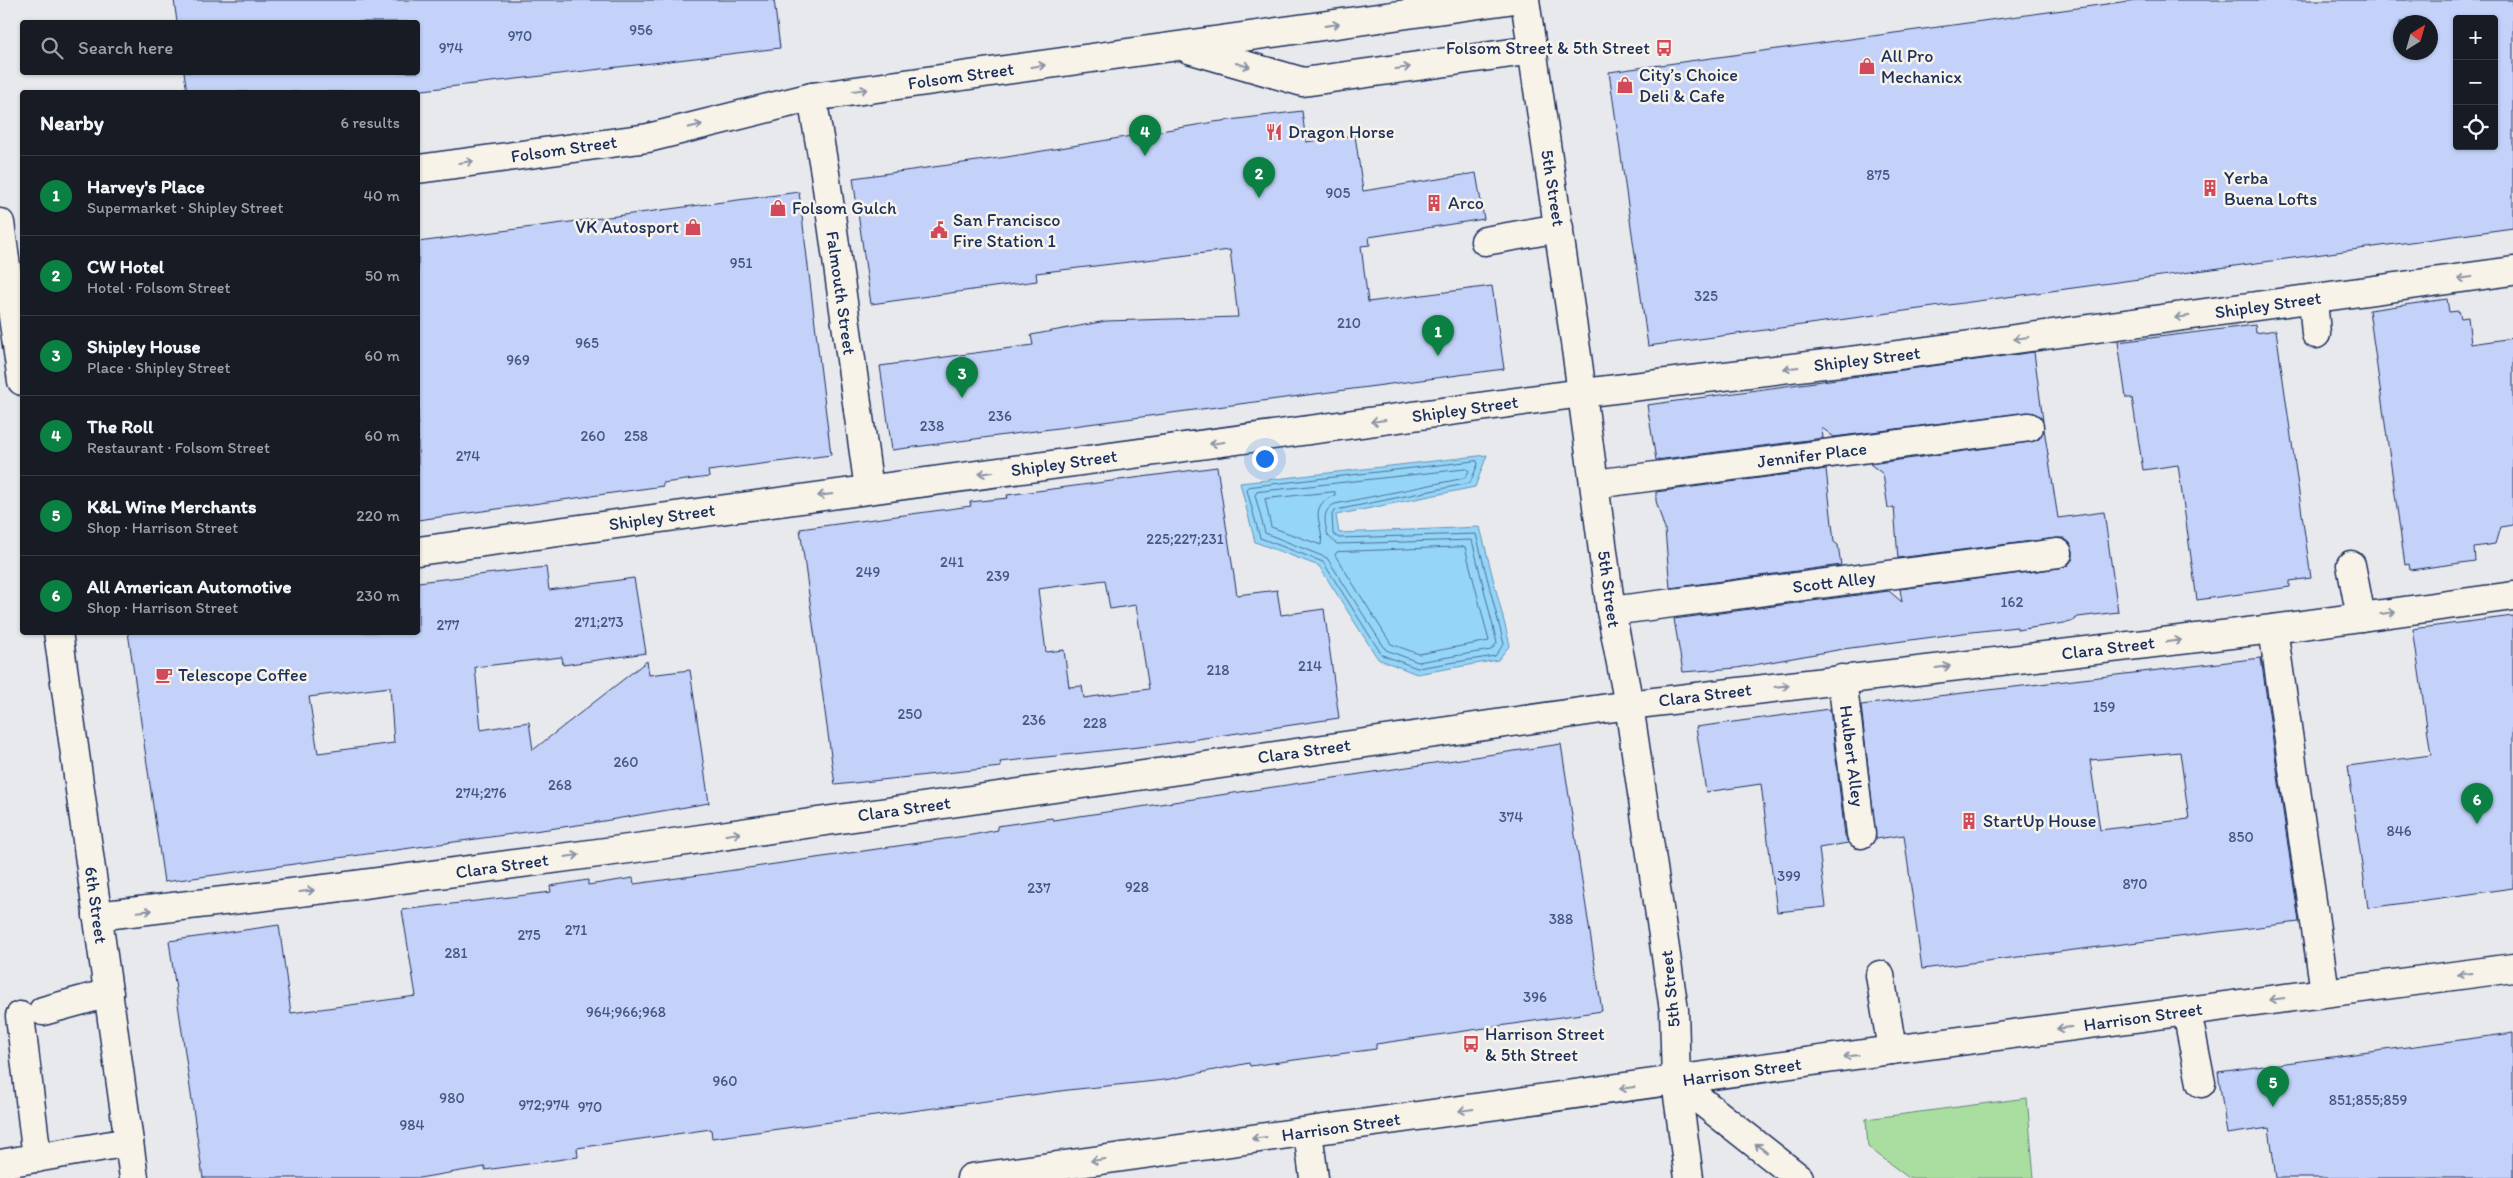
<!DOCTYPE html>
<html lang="en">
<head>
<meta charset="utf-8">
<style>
	:root { --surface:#171b24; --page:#242831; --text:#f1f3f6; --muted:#9ea1a6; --line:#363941; --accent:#0b8043 }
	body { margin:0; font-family:Itim,sans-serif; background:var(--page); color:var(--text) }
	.controls { position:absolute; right:15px; top:15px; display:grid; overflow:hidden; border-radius:5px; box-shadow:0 1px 4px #0004 }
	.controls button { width:45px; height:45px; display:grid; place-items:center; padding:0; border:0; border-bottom:1px solid var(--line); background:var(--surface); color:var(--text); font:25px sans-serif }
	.compass { position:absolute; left:2393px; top:15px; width:45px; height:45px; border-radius:50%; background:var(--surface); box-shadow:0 1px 4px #0004; rotate:37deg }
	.you { position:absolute; left:1264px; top:458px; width:18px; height:18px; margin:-12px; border:4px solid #fff; border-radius:50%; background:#1a73e8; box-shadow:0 0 0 8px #1a73e833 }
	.badge { display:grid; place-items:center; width:32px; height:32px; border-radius:50%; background:var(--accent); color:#fff; font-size:16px; font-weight:700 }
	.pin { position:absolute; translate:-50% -41px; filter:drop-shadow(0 1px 2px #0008) }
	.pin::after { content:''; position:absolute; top:26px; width:18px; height:15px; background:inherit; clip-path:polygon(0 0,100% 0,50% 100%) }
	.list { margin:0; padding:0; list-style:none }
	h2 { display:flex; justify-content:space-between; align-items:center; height:65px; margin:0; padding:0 20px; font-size:21px }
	h2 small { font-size:16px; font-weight:400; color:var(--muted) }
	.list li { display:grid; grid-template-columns:32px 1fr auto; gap:15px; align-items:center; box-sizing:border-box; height:80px; padding:0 20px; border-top:1px solid var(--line) }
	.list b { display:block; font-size:19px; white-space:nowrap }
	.list p { margin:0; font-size:16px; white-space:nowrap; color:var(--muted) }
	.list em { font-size:16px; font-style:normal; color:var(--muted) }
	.icon { flex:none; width:28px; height:28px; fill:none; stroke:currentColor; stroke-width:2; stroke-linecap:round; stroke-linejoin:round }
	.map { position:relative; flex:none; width:2513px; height:1178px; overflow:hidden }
	.search { position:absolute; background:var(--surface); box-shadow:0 1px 4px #0004; left:20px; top:20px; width:400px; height:55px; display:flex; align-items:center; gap:12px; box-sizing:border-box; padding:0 18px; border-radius:5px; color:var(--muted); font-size:19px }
	.panel { position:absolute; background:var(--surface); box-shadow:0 1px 4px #0004; left:20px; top:90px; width:400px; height:545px; border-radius:5px }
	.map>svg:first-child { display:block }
</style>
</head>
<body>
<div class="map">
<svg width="2513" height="1178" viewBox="0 0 2513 1178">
	<rect width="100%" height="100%" fill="#e8e9ed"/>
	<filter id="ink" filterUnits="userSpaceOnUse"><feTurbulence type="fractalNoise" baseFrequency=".02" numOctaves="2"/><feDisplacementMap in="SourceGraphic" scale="10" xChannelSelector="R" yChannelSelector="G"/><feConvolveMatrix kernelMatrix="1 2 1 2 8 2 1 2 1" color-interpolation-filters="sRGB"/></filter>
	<g filter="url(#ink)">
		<!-- green -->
		<path fill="#aadea0" stroke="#62867f" d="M2027,1098l7,80h-125l-41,-31 -2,-28z"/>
		<!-- water -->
		<path fill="#95d5f6" stroke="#6493b9" d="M1487,455l-12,32 -139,28 3,18 141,-6 30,118 -12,15 -81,14 -39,-15 -59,-93 -64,-24 -15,-59z"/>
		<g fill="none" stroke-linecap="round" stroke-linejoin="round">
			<!-- shore -->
			<g stroke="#4c719b" stroke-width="1">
				<path d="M1477,461l1,3 -8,19 -134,27 -4,4 1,20 6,4 137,-4 28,110 -9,12 -78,12 -35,-13 -59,-93 -63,-24 -13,-48 2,-3z"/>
				<path d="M1467,469l2,2 -4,7 -130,26c-14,6 -10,20 -7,32l9,8 135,-4 25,103 -6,7 -73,12 -32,-12 -59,-92 -62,-25 -10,-38 2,-3z"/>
				<path d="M1335,492v3c-30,12 -10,30 -14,50l-50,-18 -6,-28z"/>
				<path d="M1465,547l24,94 -70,13 -28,-10 -56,-89 2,-3z"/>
			</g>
		</g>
		<!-- building -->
		<g fill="#c4d2f9" stroke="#1b2f5e" fill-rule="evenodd">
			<path d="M174,0h600l6,48 -374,44h-219l-3,-20h234v-50h-241z"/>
			<path d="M2136,0h377v228l-865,118 -39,-274zM2457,19h37v127h-37zM2400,22h30v30h-30z"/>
			<path d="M1302,111l4,31 49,-7 8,56 113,-18 8,46 -115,18 1,8 -9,1 7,56 124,-16 12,83 -612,81 -12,-84 153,-21 -2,-10 75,-14 132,-4 -8,-67 -194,23 1,8 -166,23 -18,-126 154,-21 207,-35z"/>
			<path d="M799,192l32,263 -123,16 1,6 -46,6v3l-245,34v-278z"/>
			<path d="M2447,299l2,13 10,-1 2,7 7,-1 3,27 42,-6v187l-13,2 -5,17 -21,3 1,14 -65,9 -1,-6 -4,1 -36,-255z"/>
			<path d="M2255,325l1,8 20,-3 35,248 -21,3v6l-93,13 -19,-135 -35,5 -11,-72h-6l-8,-56z"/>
			<path d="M2034,352l9,69 -8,-8 -8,-1 -193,25 -12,-9 1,10 -167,22 -9,-55z"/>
			<path d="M2044,429l14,89 46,-6 14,100 -40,5 -7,5 -54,8v-3l-54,6 -120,16 -106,19 -54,4 -9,-53 215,-28 13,11 -2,-13 160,-21 7,-2 6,-7v-8l-3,-8 -6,-5h-8l-158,20 -4,-51 -6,1 -5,-34 -13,-10 161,-22 8,-3z"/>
			<path d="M1217,467l20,128 40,-5 4,25 43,-6 15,109 -182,27 -157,17 1,5 -166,18 -35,-256 171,-23 -1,-4 38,-4 -1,-3zM1105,580l5,29 26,-4 13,84 -65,9 -2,-12 -13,1 -5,-37 -18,2 -8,-63z"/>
			<path d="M1826,469l8,73 4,3 3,20 -171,23 -5,-58 -9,-29v-9z"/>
			<path d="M546,567l3,23 85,-12 12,75 -83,12 -1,-8 -87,10 6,63 48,-8 4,28 114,-89 2,14 41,-5 19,133 -117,20 -428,59 -36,-250h290v-50zM390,687l4,56 -76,10 -9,-56z"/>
			<path d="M2513,616v272l-145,20 -20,-142 83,-11 -18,-126z"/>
			<path d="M2261,658l38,264 -377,47 -18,-134 -28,4 -15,-134zM2180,752l9,67 -89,11 -10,-70z"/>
			<path d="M1830,709l15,127 3,7 -29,5 7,59 -49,5 -16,-128 -55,8 -10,-65z"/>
			<path d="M1561,744l41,267 -226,33v5l-126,17 -1,-3 -84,17 -97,10 -356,48 -1,-9 -134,19 1,9 -93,13v-3l-66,11h-216l-34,-237 110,-16 12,88 125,-17 -14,-86 149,-18 -1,-6 38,-6v5l45,-7 1,6 80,-11 258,-38 26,-5 -1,-4 55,-8 1,2z"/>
			<path d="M2513,1033v145h-237l-7,-50 -42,6 -9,-62z"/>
		</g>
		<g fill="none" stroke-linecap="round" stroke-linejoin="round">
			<!-- minor casing -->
			<g stroke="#1b2f5e" stroke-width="31">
				<g id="minor">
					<path d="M812,97l13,76 44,316"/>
					<path d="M1485,241l74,-13"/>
					<path d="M2313,299l3,35"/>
					<path d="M1595,484l434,-57"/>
					<path d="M418,551l1164,-158 309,-37 622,-85"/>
					<path d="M2351,565l10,52"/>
					<path d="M1611,611l447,-58"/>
					<path d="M2273,629l52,363"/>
					<path d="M1842,679l19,155"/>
					<path d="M97,916l236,-28 326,-43 970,-140 644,-76 240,-33"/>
					<path d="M1880,975l12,75"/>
					<path d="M43,1011l66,-18"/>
					<path d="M2187,1012l14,71"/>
					<path d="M20,1016l17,142"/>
					<path d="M1308,1132l6,46"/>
					<path d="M0,1164l129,-22"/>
				</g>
			</g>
			<!-- major casing -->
			<g stroke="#1b2f5e" stroke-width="31">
				<g id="major">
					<path d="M1525,0l52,356 34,255 18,94 45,305 2,71 13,97"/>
					<path d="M1189,49l114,33 230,-32"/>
					<path d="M418,169l230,-31 164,-41 696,-97"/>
					<path d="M0,223l22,158"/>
					<path d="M58,632l76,546"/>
					<path d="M971,1178l921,-128 621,-82"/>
				</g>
			</g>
			<!-- highway casing -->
			<g stroke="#1b2f5e" stroke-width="31">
				<path id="highway" d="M1676,1081l123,97"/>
			</g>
			<!-- minor -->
			<use href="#minor" stroke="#f7f3e8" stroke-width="28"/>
			<!-- major -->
			<use href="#major" stroke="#f7f3e8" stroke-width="28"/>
			<!-- highway -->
			<use href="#highway" stroke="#f7f3e8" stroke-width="28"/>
		</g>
		<!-- one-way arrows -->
		<defs><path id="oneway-shaft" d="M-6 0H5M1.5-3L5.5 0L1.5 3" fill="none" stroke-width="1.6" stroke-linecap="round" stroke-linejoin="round" transform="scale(1.25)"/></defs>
		<g stroke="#8991a3">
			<use href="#oneway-shaft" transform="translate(1332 25) rotate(-8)"/>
			<use href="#oneway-shaft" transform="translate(1243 65) rotate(16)"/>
			<use href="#oneway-shaft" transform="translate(1038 66) rotate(-8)"/>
			<use href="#oneway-shaft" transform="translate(1403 68) rotate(-8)"/>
			<use href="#oneway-shaft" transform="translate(860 90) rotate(-8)"/>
			<use href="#oneway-shaft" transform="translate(695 126) rotate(-14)"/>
			<use href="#oneway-shaft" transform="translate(466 162) rotate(-8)"/>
			<use href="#oneway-shaft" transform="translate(2465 278) rotate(172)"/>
			<use href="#oneway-shaft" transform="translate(2182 317) rotate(172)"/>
			<use href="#oneway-shaft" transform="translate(2021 338) rotate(172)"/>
			<use href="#oneway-shaft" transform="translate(1791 368) rotate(173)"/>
			<use href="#oneway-shaft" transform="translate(1378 421) rotate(172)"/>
			<use href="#oneway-shaft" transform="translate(1217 443) rotate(172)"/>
			<use href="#oneway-shaft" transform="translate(986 473) rotate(172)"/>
			<use href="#oneway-shaft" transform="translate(825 495) rotate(172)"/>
			<use href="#oneway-shaft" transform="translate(2388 613) rotate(-8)"/>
			<use href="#oneway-shaft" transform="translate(2174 641) rotate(-7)"/>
			<use href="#oneway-shaft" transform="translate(1943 667) rotate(-7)"/>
			<use href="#oneway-shaft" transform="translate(1782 686) rotate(-7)"/>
			<use href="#oneway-shaft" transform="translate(733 834) rotate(-8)"/>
			<use href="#oneway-shaft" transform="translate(572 856) rotate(-8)"/>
			<use href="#oneway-shaft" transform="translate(307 891) rotate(-7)"/>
			<use href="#oneway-shaft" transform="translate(145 911) rotate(-6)"/>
			<use href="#oneway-shaft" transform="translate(2465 974) rotate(173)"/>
			<use href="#oneway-shaft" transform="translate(2277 999) rotate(172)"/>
			<use href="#oneway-shaft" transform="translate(2064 1028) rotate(173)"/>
			<use href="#oneway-shaft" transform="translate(1851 1056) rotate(172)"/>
			<use href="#oneway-shaft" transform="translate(1627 1088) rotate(172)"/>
			<use href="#oneway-shaft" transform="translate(1466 1110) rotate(172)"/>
			<use href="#oneway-shaft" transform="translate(1259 1138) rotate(173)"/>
			<use href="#oneway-shaft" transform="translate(1761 1148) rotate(-142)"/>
			<use href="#oneway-shaft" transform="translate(1098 1160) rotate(172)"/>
		</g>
	</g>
	<!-- icons -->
	<defs>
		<g id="bus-bare" transform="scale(1.35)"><path d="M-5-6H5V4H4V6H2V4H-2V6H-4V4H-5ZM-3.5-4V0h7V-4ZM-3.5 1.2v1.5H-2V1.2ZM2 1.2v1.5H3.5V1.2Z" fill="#d1495b" stroke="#f7f3e8" stroke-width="2.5" paint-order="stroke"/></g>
		<g id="shop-bare" transform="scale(1.35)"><path d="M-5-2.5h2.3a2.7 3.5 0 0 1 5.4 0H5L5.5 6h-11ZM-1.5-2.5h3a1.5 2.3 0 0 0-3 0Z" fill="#d1495b" stroke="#f7f3e8" stroke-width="2.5" paint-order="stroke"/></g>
		<g id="restaurant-bare" transform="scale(1.35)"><path d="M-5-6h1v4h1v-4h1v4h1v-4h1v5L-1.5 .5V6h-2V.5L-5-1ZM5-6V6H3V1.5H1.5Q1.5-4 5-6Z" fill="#d1495b" stroke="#f7f3e8" stroke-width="2.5" paint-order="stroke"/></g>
		<g id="building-bare" transform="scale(1.35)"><path d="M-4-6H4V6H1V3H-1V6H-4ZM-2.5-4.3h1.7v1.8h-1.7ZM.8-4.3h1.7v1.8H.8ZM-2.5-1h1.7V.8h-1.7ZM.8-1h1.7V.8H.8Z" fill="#d1495b" stroke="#f7f3e8" stroke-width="2.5" paint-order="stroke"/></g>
		<g id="civic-bare" transform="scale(1.35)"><path d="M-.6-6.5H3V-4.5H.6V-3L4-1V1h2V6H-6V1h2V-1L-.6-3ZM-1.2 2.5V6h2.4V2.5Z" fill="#d1495b" stroke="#f7f3e8" stroke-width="2.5" paint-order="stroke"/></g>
		<g id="cafe-bare" transform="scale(1.35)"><path d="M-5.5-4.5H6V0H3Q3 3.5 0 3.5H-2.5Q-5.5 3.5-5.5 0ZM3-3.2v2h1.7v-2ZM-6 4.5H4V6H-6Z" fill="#d1495b" stroke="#f7f3e8" stroke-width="2.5" paint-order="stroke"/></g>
	</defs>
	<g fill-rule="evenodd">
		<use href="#bus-bare" x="1664" y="48"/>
		<use href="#shop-bare" x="1867" y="66"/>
		<use href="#shop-bare" x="1625" y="85"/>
		<use href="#restaurant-bare" x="1274" y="132"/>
		<use href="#building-bare" x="2210" y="188"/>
		<use href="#building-bare" x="1434" y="203"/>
		<use href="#shop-bare" x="778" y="208"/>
		<use href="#shop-bare" x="693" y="227"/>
		<use href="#civic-bare" x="939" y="230"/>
		<use href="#cafe-bare" x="164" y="675"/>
		<use href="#building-bare" x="1969" y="821"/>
		<use href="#bus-bare" x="1471" y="1044"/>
	</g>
	<g text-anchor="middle" stroke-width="5" stroke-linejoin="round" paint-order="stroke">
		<!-- number labels -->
		<g font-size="15" fill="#455885">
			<text x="641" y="35">956</text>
			<text x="520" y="41">970</text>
			<text x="451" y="53">974</text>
			<text x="1878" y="180">875</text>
			<text x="1338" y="198">905</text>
			<text x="741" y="268">951</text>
			<text x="1706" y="301">325</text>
			<text x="1349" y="328">210</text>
			<text x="587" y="348">965</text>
			<text x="518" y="365">969</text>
			<text x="1000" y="421">236</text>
			<text x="932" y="431">238</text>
			<text x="593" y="441">260</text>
			<text x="636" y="441">258</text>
			<text x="468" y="461">274</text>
			<text x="1185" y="544">225;227;231</text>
			<text x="952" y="567">241</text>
			<text x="868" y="577">249</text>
			<text x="998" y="581">239</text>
			<text x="2012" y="607">162</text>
			<text x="599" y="627">271;273</text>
			<text x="448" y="630">277</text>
			<text x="1310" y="671">214</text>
			<text x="1218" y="675">218</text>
			<text x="2104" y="712">159</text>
			<text x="910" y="719">250</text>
			<text x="1034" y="725">236</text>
			<text x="1095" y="728">228</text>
			<text x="626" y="767">260</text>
			<text x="560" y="790">268</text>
			<text x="481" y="798">274;276</text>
			<text x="1511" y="822">374</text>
			<text x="2399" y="836">846</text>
			<text x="2241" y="842">850</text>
			<text x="1789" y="881">399</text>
			<text x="2135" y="889">870</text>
			<text x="1137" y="892">928</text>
			<text x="1039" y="893">237</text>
			<text x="1561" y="924">388</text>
			<text x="576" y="935">271</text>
			<text x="529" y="940">275</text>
			<text x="456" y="958">281</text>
			<text x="1535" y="1002">396</text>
			<text x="626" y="1017">964;966;968</text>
			<text x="725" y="1086">960</text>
			<text x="452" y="1103">980</text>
			<text x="2368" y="1105">851;855;859</text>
			<text x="544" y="1110">972;974</text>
			<text x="590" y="1112">970</text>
			<text x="412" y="1130">984</text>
		</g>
		<!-- poi labels -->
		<g font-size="18" fill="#1b2f5e" stroke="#f7f3e8" text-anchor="start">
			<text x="1650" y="54" text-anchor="end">Folsom Street &amp; 5th Street</text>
			<text x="1881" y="62">All Pro<tspan x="1881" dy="21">Mechanicx</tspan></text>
			<text x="1639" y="81">City’s Choice<tspan x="1639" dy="21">Deli &amp; Cafe</tspan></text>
			<text x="1288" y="138">Dragon Horse</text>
			<text x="2224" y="184">Yerba<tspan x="2224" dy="21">Buena Lofts</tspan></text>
			<text x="1448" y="209">Arco</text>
			<text x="792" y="214">Folsom Gulch</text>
			<text x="953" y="226">San Francisco<tspan x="953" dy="21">Fire Station 1</tspan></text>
			<text x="679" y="233" text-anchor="end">VK Autosport</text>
			<text x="178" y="681">Telescope Coffee</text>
			<text x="1983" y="827">StartUp House</text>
			<text x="1485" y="1040">Harrison Street<tspan x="1485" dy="21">&amp; 5th Street</tspan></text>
		</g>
		<!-- street labels -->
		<g font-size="18" fill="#1b2f5e" stroke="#f7f3e8">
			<text transform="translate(961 76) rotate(-8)" y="6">Folsom Street</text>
			<text transform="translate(564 149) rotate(-8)" y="6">Folsom Street</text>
			<text transform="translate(1553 188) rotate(81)" y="6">5th Street</text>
			<text transform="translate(841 293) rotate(82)" y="6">Falmouth Street</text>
			<text transform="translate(2268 305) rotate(-8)" y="6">Shipley Street</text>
			<text transform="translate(1867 359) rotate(-7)" y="6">Shipley Street</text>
			<text transform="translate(1465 409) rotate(-8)" y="6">Shipley Street</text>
			<text transform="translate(1812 455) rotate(-7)" y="6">Jennifer Place</text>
			<text transform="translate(1064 463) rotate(-8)" y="6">Shipley Street</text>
			<text transform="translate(662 517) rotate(-8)" y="6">Shipley Street</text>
			<text transform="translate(1834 582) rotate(-7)" y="6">Scott Alley</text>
			<text transform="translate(1609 589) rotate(82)" y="6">5th Street</text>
			<text transform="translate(2108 648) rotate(-7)" y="6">Clara Street</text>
			<text transform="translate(1705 695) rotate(-7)" y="6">Clara Street</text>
			<text transform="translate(1304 751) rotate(-8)" y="6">Clara Street</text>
			<text transform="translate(1852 756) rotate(83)" y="6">Hulbert Alley</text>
			<text transform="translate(904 809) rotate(-8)" y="6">Clara Street</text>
			<text transform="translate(502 866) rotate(-8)" y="6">Clara Street</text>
			<text transform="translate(96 905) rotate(82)" y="6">6th Street</text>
			<text transform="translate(1670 989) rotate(-96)" y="6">5th Street</text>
			<text transform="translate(2143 1017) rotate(-8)" y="6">Harrison Street</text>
			<text transform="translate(1742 1072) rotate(-8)" y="6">Harrison Street</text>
			<text transform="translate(1341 1127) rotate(-8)" y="6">Harrison Street</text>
		</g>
	</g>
</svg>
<div class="controls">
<button>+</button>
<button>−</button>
<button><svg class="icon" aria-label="locate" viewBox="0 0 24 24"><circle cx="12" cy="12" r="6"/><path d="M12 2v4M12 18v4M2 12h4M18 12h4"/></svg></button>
</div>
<svg class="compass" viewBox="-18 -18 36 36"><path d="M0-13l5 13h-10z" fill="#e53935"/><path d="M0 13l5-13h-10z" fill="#9ea1a6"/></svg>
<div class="you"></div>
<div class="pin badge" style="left:1438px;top:356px">1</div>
<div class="pin badge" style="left:1259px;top:198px">2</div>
<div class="pin badge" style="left:962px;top:398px">3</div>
<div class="pin badge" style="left:1145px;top:156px">4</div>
<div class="pin badge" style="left:2273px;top:1107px">5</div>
<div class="pin badge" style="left:2477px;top:824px">6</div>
<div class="search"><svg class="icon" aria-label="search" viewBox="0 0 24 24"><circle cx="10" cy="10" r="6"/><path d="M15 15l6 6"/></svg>Search here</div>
<section class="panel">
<h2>Nearby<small>6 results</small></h2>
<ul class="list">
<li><span class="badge">1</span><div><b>Harvey's Place</b><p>Supermarket · Shipley Street</p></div><em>40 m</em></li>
<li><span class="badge">2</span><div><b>CW Hotel</b><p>Hotel · Folsom Street</p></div><em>50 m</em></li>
<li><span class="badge">3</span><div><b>Shipley House</b><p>Place · Shipley Street</p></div><em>60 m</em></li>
<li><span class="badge">4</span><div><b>The Roll</b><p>Restaurant · Folsom Street</p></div><em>60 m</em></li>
<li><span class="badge">5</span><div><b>K&amp;L Wine Merchants</b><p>Shop · Harrison Street</p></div><em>220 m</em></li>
<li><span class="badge">6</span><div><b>All American Automotive</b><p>Shop · Harrison Street</p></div><em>230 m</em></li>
</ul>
</section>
</div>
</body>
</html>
